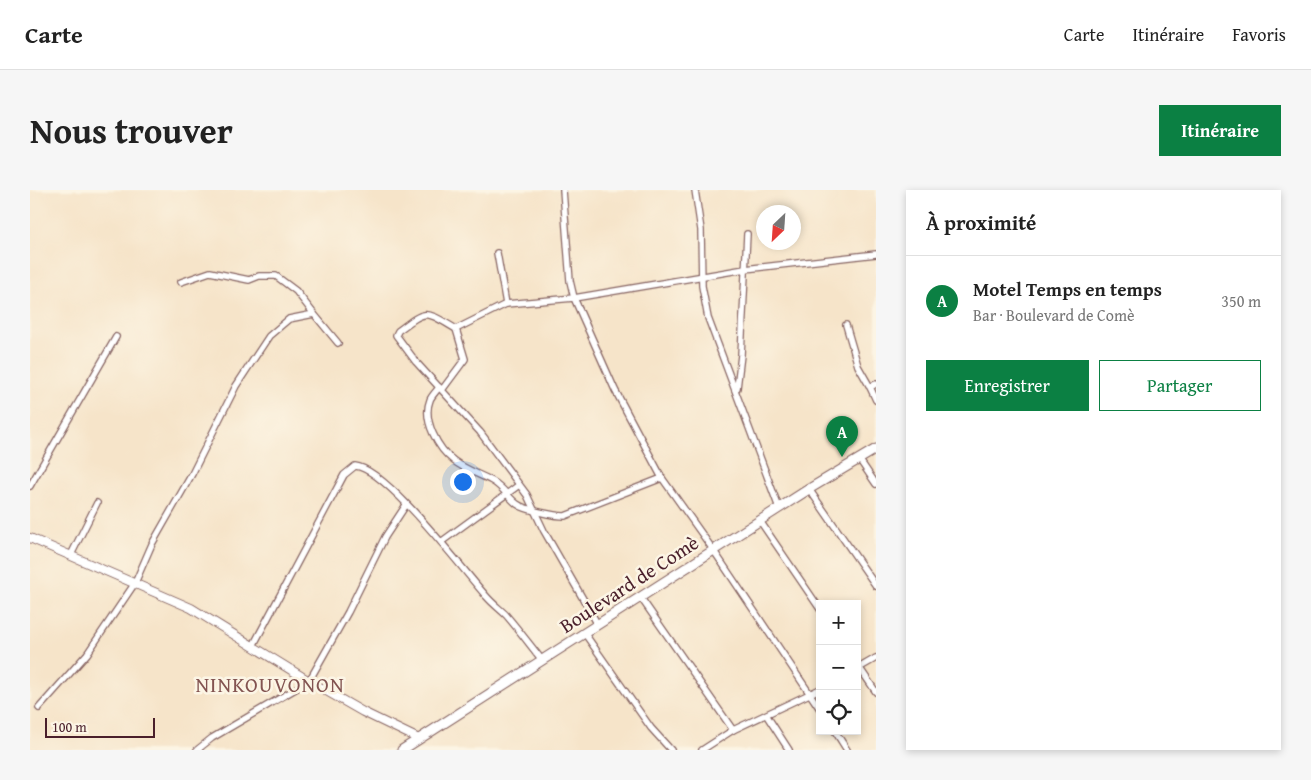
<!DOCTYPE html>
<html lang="fr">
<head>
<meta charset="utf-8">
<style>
	:root { --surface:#fff; --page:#f6f6f6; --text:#222; --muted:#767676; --line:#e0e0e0; --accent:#0b8043 }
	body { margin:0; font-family:"Gentium Book Plus",serif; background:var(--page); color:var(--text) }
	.controls { position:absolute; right:15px; bottom:15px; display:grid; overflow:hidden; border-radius:0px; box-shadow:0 2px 8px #0003 }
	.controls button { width:45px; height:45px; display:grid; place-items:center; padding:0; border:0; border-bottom:1px solid var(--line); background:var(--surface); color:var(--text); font:25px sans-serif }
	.compass { position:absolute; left:726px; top:15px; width:45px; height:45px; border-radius:50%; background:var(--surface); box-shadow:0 2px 8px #0003; rotate:205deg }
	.scale { position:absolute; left:15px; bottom:12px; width:110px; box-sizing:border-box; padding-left:5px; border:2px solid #4a1f2b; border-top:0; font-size:14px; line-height:18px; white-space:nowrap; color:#4a1f2b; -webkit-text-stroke:4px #fcf5e5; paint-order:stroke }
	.you { position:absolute; left:432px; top:291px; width:18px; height:18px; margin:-12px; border:4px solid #fff; border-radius:50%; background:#1a73e8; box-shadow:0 0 0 8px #1a73e833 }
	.badge { display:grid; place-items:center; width:32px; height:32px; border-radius:50%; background:var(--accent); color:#fff; font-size:16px; font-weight:700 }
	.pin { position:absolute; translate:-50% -41px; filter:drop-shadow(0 1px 2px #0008) }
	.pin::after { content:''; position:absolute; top:26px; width:18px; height:15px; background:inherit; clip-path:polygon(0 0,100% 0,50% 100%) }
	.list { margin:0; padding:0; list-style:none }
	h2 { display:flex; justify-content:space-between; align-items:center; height:65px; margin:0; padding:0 20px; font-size:21px }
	h2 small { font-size:16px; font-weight:400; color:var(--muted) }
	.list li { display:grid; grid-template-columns:32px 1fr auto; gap:15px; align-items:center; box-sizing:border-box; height:90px; padding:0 20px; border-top:1px solid var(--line) }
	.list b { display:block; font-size:19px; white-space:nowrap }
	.list p { margin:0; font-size:16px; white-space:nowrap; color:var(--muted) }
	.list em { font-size:16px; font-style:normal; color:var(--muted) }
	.actions { display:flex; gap:10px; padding:15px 20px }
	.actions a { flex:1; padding:11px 0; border:1px solid var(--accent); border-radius:0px; text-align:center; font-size:18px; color:var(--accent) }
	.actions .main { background:var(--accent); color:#fff }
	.icon { flex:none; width:28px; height:28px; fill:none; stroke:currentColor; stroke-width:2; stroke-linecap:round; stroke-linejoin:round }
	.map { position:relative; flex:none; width:846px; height:560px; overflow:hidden; border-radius:0px }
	header { display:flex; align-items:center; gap:30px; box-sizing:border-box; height:70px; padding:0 25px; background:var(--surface); border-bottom:1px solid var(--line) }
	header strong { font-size:24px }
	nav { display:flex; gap:28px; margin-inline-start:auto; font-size:18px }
	.intro { display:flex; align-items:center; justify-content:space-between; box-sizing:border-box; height:120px; padding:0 30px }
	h1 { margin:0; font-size:35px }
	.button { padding:12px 22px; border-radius:0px; background:var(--accent); color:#fff; font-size:18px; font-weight:700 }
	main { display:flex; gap:30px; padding:0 30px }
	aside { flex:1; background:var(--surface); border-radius:0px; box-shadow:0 2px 8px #0003 }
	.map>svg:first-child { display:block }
</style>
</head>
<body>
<header>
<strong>Carte</strong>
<nav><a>Carte</a><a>Itinéraire</a><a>Favoris</a></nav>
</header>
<div class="intro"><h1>Nous trouver</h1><a class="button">Itinéraire</a></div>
<main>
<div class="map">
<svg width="846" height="560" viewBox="0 0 846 560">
	<rect width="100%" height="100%" fill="#fcf5e5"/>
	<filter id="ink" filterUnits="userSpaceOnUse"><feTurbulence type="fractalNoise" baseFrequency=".02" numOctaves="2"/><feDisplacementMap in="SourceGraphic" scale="10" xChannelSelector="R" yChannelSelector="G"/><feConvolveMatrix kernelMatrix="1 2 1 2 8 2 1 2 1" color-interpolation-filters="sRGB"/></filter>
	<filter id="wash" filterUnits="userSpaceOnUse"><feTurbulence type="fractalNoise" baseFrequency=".0096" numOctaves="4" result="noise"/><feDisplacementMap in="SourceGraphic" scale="20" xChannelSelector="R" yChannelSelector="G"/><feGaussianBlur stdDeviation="1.12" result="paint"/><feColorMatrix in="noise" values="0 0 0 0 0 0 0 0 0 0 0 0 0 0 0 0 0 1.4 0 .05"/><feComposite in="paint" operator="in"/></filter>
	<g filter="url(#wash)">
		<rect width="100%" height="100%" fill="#f6e4c9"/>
	</g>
	<g filter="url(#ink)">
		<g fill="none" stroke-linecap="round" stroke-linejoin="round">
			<!-- minor casing -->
			<g stroke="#866462" stroke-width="8">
				<g id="minor">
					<path d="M533,0l7,91 4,17 41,92 47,88 52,73 106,158"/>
					<path d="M665,0l6,40 1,56 6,32 71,190"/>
					<path d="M467,63l9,51"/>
					<path d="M284,124l24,29"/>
					<path d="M816,135l12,41 12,21"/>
					<path d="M426,139l50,-25 68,-6 171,-29 131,-15"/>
					<path d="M846,194l-6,3 6,13"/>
					<path d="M409,197c-2,4 -7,8 -9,13 -8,20 8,49 24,61 12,9 25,13 38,20 11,6 16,16 25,23 8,6 38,12 48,12l97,-38"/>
					<path d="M707,198l4,-33 6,-121"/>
					<path d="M412,200l23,-31 -9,-30c-32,-19 -29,-20 -58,2l-2,4 20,27 64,70 47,63 17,36 54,94"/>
					<path d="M829,269l17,25"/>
					<path d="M0,296l86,-149"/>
					<path d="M779,299l67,97"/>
					<path d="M730,331l60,88"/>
					<path d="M411,352l78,-57"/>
					<path d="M41,365l26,-52"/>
					<path d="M611,408l92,132"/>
					<path d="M555,444l66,94 20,22"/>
					<path d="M223,456l91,-171 11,-9c31,2 108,104 132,131 6,7 13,12 19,18 13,15 24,30 36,45"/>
					<path d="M827,474l19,28"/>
					<path d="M827,479l19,-11"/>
					<path d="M9,518l48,-54 48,-71 17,-39 40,-70 44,-88 33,-50 20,-17 25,-5 -18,-23 -20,-15h-17l-10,4 -39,-8 -29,10"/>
					<path d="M737,526l22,34"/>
					<path d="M805,541l12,19"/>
					<path d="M167,560l15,-12 97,-57 39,-69 37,-75 21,-32"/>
					<path d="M672,560l31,-20 87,-41"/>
				</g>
			</g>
			<!-- tertiary casing -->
			<g stroke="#866462" stroke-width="10">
				<path id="tertiary" d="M0,348l161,70 118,73 54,31 56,27"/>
			</g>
			<!-- primary casing -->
			<g stroke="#866462" stroke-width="11">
				<path id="primary" d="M372,560l407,-261 67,-40"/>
			</g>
			<!-- minor -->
			<use href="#minor" stroke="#fff" stroke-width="5.5"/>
			<!-- tertiary -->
			<use href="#tertiary" stroke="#fff" stroke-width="8"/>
			<!-- primary -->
			<use href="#primary" stroke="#fff" stroke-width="9"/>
		</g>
	</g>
	<g text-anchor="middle" stroke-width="5" stroke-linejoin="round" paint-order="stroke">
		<!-- street labels -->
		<g font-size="20" fill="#4a1f2b" stroke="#fcf5e5">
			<text transform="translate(599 394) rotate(-33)" y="7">Boulevard de Comè</text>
		</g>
		<!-- neighbourhood labels -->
		<g font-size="21" letter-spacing="1" fill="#835451" stroke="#fcf5e5">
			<text x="240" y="502">NINKOUVONON</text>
		</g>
	</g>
</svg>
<div class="controls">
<button>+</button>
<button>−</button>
<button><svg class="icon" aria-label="locate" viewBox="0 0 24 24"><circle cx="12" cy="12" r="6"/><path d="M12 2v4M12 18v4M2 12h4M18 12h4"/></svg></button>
</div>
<svg class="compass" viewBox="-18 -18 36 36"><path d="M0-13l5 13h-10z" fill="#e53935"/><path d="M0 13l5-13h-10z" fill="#767676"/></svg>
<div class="scale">100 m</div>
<div class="you"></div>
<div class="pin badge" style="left:812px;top:267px">A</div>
</div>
<aside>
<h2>À proximité<small></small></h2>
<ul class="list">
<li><span class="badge">A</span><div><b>Motel Temps en temps</b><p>Bar · Boulevard de Comè</p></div><em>350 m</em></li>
</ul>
<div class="actions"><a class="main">Enregistrer</a><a>Partager</a></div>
</aside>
</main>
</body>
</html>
